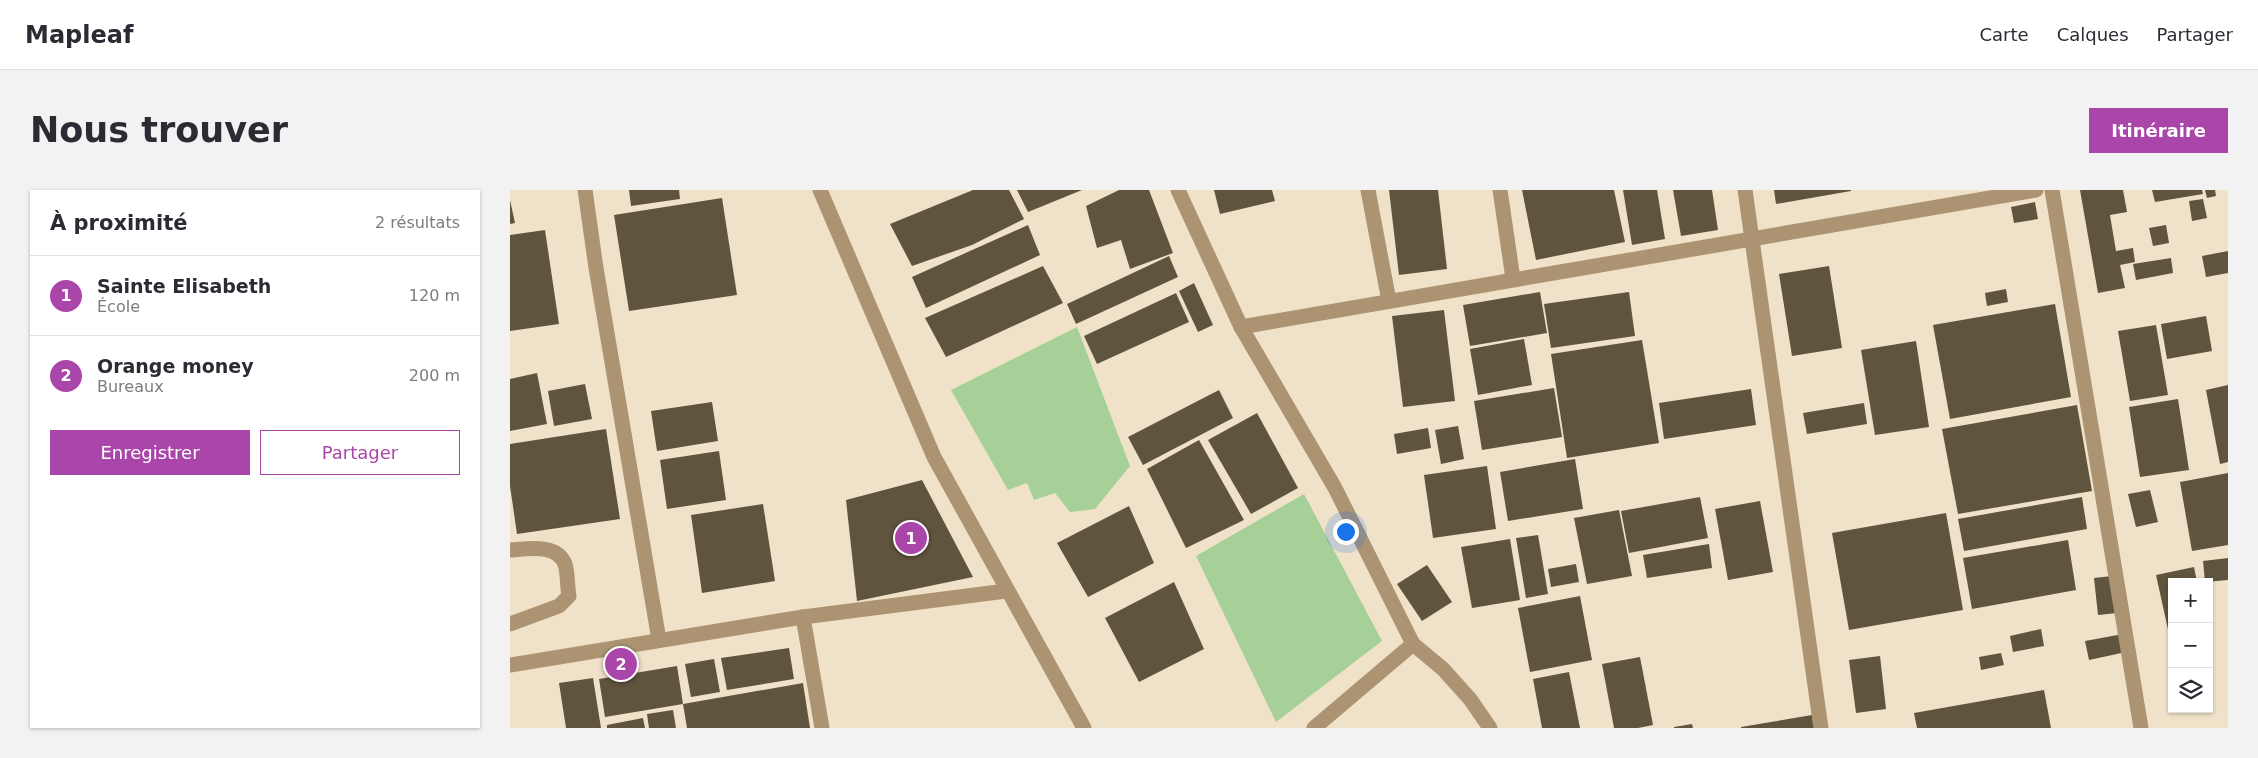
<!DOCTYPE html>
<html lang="fr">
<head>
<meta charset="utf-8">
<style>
	:root { --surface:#fff; --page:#f2f2f3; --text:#2b2b33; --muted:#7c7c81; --line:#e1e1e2; --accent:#aa45a9 }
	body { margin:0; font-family:"DejaVu Sans",sans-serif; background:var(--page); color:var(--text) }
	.controls { position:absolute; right:15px; bottom:15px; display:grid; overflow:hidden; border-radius:0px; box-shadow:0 1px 4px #0004 }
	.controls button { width:45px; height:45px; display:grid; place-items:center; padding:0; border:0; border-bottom:1px solid var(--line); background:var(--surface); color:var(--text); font:25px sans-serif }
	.you { position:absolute; left:835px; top:341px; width:18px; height:18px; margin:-12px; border:4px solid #fff; border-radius:50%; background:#1a73e8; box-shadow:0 0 0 8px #1a73e833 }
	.badge { display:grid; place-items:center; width:32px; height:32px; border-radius:50%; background:var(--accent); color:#fff; font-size:16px; font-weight:700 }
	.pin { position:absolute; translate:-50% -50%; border:2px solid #fff; box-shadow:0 1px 5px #0006 }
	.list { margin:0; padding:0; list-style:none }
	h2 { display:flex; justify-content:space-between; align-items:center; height:65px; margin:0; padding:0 20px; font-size:21px }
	h2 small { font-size:16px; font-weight:400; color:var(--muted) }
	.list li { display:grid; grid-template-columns:32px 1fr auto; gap:15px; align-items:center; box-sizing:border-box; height:80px; padding:0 20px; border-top:1px solid var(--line) }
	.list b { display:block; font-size:19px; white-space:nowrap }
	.list p { margin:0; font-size:16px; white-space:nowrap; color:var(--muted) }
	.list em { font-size:16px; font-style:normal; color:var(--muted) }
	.actions { display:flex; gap:10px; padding:15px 20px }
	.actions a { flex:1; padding:11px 0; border:1px solid var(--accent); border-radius:0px; text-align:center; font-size:18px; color:var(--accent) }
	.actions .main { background:var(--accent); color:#fff }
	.icon { flex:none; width:28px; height:28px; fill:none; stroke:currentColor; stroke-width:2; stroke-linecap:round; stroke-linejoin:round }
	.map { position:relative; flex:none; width:1718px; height:538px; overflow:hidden; border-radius:0px }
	header { display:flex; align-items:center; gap:30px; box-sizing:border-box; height:70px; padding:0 25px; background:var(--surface); border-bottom:1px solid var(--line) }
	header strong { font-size:24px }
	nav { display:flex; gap:28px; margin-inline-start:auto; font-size:18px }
	.intro { display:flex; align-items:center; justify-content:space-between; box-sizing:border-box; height:120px; padding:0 30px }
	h1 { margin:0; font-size:35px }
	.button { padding:12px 22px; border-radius:0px; background:var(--accent); color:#fff; font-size:18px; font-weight:700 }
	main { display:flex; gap:30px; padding:0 30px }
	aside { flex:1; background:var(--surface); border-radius:0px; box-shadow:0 1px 4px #0004 }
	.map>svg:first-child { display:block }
</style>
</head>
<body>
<header>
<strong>Mapleaf</strong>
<nav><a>Carte</a><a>Calques</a><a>Partager</a></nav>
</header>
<div class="intro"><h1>Nous trouver</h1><a class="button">Itinéraire</a></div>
<main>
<aside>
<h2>À proximité<small>2 résultats</small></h2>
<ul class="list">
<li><span class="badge">1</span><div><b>Sainte Elisabeth</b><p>École</p></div><em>120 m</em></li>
<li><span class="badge">2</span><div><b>Orange money</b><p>Bureaux</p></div><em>200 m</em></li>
</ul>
<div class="actions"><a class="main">Enregistrer</a><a>Partager</a></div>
</aside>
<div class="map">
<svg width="1718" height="538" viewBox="0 0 1718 538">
	<rect width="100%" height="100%" fill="#f0e2c9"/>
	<!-- green -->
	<g fill="#a6d097">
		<path d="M567,137l53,139 -35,43 -25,3 -15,-19 -21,7 -7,-17 -19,7 -57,-100z"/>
		<path d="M794,304l78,147 -106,81 -80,-166z"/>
	</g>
	<!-- building -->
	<g fill="#5f543e">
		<path d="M119,0h50l1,9 -49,7z"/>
		<path d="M463,0h36l15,29 -52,26 -60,21 -22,-42z"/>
		<path d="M507,0h65l-54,22z"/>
		<path d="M609,0h30l24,63 -43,16 -9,-29 -24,8 -11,-42z"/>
		<path d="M704,0h58l3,11 -55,13z"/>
		<path d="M879,0h49l9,79 -48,6z"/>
		<path d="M1012,0h92l11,52 -89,18z"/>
		<path d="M1113,0h34l8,49 -33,6z"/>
		<path d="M1163,0h39l6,40 -37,6z"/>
		<path d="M1264,0h77v1l-75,13z"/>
		<path d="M1570,0h43l4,22 -17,3 6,36 17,-3 2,14 -15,3 5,23 -27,5z"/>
		<path d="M1642,0h50l1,4 -48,8z"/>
		<path d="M1695,0h10l1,6 -9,2z"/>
		<path d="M212,8l15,97 -108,16 -15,-96z"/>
		<path d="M1693,9l4,19 -15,3 -3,-20z"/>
		<path d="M0,10l5,23 -5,1z"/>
		<path d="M1525,12l3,17 -24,4 -3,-16z"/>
		<path d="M518,35l12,30 -114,53 -14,-31z"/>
		<path d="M1656,35l3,18 -16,3 -4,-18z"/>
		<path d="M35,40l14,94 -49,7v-96z"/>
		<path d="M1718,61v22l-22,4 -4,-21z"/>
		<path d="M659,66l9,21 -102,47 -9,-20z"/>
		<path d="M1661,68l2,15 -37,7 -3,-16z"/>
		<path d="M533,76l20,37 -117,54 -21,-39z"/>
		<path d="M1319,76l13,82 -50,8 -13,-82z"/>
		<path d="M684,93l19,42 -15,7 -19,-41z"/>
		<path d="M1496,99l2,13 -21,4 -2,-13z"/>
		<path d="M1030,102l7,41 -77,13 -7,-41z"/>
		<path d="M1119,102l6,44 -84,12 -7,-44z"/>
		<path d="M666,103l13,29 -92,42 -13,-28z"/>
		<path d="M1545,114l16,93 -121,22 -17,-94z"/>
		<path d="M934,120l11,91 -52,6 -11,-91z"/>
		<path d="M1696,126l6,35 -45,8 -6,-35z"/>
		<path d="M1646,135l12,70 -38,6 -12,-70z"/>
		<path d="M1014,149l8,46 -54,10 -8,-46z"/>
		<path d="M1132,150l17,103 -92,15 -16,-104z"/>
		<path d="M1406,151l13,86 -54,8 -14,-85z"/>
		<path d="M27,183l10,51 -37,7v-52z"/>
		<path d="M75,194l7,35 -38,7 -6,-35z"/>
		<path d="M1718,195v77l-8,2 -14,-74z"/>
		<path d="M1044,198l8,49 -80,13 -8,-49z"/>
		<path d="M1241,199l5,36 -92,14 -5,-36z"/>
		<path d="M709,200l14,28 -90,47 -15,-28z"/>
		<path d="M1668,209l11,71 -49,7 -11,-70z"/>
		<path d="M202,212l6,39 -61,10 -6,-40z"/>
		<path d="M1354,213l3,21 -60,10 -4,-21z"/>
		<path d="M1567,215l15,86 -134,23 -16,-85z"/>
		<path d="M747,223l41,75 -47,26 -43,-74z"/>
		<path d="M948,236l6,33 -23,5 -6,-34z"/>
		<path d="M918,238l3,20 -34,6 -3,-20z"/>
		<path d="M96,239l14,90 -103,15 -7,-48v-42z"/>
		<path d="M689,250l45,80 -58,28 -39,-79z"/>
		<path d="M209,261l7,49 -59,9 -7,-49z"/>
		<path d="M1065,269l8,50 -75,12 -8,-49z"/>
		<path d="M977,276l9,63 -63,9 -9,-63z"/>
		<path d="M1718,283v72l-36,6 -12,-69z"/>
		<path d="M412,290l51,97 -116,24 -11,-101z"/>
		<path d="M1640,300l8,32 -22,5 -8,-33z"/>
		<path d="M1190,307l8,41 -79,15 -8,-42z"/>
		<path d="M1572,307l5,32 -123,22 -6,-32z"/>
		<path d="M1250,311l13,71 -45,8 -13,-71z"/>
		<path d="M253,314l12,77 -73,12 -11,-78z"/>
		<path d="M619,316l25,57 -66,34 -31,-54z"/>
		<path d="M1109,320l13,66 -45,8 -13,-66z"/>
		<path d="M1436,323l17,97 -114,20 -17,-97z"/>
		<path d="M1028,345l10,59 -22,4 -10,-60z"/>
		<path d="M1000,349l10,61 -48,8 -11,-61z"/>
		<path d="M1558,350l8,50 -104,19 -9,-51z"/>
		<path d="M1199,354l3,24 -65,10 -4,-23z"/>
		<path d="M1718,368v22l-23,2 -2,-21z"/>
		<path d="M1066,374l3,18 -28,5 -3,-18z"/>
		<path d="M917,375l25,37 -30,19 -25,-37z"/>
		<path d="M1684,377l3,15h-25l-1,61 -15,-68z"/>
		<path d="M1602,386l5,37 -19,2 -4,-37z"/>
		<path d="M664,392l30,67 -65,33 -34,-64z"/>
		<path d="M1070,406l12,64 -62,12 -12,-64z"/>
		<path d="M1531,439l3,17 -31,6 -3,-16z"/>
		<path d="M1613,444l3,18 -37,8 -4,-19z"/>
		<path d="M279,458l5,31 -67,11 -6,-32z"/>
		<path d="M1491,463l3,12 -23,5 -2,-13z"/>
		<path d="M1370,466l6,53 -30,4 -7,-53z"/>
		<path d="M1130,467l13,68 -15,3h-24l-12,-64z"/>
		<path d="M204,469l6,33 -29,5 -6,-33z"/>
		<path d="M167,476l6,38 -78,13 -6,-38z"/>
		<path d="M1059,482l11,56h-38l-9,-49z"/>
		<path d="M83,488l8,50h-35l-7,-45z"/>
		<path d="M293,493l7,45h-123l-4,-24z"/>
		<path d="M1534,500l7,38h-134l-3,-15z"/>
		<path d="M163,520l3,18h-27l-2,-14z"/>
		<path d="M1302,525l2,13h-73v-1z"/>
		<path d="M133,528l2,10h-38v-3z"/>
		<path d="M1182,534l1,4h-19v-1z"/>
	</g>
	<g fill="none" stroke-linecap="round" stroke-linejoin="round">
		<!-- minor -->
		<g stroke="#ac9473" stroke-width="15">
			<path d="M75,0l11,78 63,372"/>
			<path d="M310,0l114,267 150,271"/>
			<path d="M668,0l63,137 94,161 78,156 30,25 27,30 20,29"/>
			<path d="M858,0l21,111"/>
			<path d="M990,0l13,89"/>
			<path d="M1235,0l76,538"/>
			<path d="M1542,0l89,538"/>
			<path d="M731,137l795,-137"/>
			<path d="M0,360c17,-1 47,-7 55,14 3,9 2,22 4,32l-10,10 -49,18"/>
			<path d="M293,427l19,111"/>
			<path d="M0,475l293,-48 203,-26"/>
			<path d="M804,538l99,-84"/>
		</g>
	</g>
</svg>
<div class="controls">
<button>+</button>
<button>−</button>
<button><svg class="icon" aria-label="layers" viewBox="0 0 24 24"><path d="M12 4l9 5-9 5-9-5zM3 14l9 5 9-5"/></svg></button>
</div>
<div class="you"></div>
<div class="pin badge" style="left:401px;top:348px">1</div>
<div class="pin badge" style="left:111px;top:474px">2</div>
</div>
</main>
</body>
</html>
